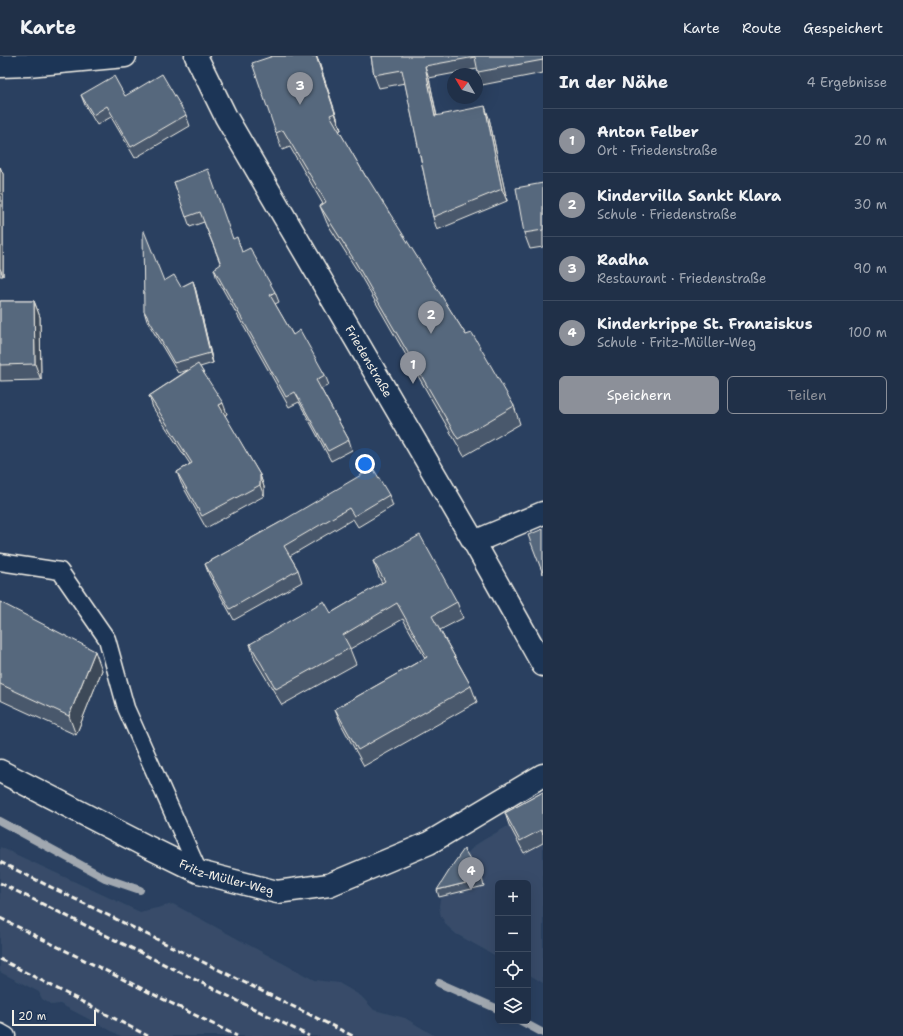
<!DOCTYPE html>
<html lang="de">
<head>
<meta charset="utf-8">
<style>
	:root { --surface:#203048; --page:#28384f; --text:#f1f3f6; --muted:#a2a9b4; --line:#3d4b60; --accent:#8c9099 }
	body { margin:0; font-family:"Shantell Sans",sans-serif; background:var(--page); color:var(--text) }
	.controls { position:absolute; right:12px; bottom:12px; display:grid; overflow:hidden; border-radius:6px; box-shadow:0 4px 16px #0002 }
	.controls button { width:36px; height:36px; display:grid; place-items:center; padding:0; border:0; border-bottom:1px solid var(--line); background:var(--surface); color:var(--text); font:20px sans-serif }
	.compass { position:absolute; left:447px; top:12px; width:36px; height:36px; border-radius:50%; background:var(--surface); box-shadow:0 4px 16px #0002; rotate:308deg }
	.scale { position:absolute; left:12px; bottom:10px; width:84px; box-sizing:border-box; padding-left:4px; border:2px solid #f4f1e8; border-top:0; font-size:11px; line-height:14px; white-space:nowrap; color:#f4f1e8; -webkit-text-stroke:3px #1d3557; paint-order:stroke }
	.you { position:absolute; left:365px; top:408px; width:14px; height:14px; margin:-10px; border:3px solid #fff; border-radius:50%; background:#1a73e8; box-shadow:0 0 0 6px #1a73e833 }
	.badge { display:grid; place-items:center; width:26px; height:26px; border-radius:50%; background:var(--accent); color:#fff; font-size:13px; font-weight:700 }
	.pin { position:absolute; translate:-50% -33px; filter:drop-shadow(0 1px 2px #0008) }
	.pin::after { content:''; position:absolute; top:21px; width:14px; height:12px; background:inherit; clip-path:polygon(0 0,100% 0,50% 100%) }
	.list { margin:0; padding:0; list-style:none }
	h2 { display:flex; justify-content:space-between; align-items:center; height:52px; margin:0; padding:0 16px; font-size:17px }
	h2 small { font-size:13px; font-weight:400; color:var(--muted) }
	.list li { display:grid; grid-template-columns:26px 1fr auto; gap:12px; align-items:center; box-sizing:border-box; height:64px; padding:0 16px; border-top:1px solid var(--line) }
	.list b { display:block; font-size:15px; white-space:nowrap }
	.list p { margin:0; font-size:13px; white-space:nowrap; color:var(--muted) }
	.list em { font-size:13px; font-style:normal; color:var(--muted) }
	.actions { display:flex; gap:8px; padding:12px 16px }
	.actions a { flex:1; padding:9px 0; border:1px solid var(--accent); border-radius:6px; text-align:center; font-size:14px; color:var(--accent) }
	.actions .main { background:var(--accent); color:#fff }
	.icon { flex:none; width:22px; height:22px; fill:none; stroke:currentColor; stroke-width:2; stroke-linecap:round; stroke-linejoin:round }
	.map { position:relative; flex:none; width:543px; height:980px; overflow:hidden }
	header { display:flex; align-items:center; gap:24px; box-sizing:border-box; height:56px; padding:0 20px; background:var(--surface); border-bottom:1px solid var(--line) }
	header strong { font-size:19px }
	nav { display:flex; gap:22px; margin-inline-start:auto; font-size:14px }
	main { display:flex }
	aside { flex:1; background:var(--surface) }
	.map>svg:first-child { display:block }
</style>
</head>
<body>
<header>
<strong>Karte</strong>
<nav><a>Karte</a><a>Route</a><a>Gespeichert</a></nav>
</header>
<main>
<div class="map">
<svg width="543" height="980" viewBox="0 0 543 980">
	<rect width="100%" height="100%" fill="#2a4060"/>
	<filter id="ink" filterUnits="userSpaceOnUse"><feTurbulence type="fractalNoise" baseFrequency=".025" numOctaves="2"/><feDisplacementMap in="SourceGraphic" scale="8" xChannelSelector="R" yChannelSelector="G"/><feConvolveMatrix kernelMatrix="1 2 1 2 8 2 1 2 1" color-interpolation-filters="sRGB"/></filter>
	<g filter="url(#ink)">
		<!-- built -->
		<g fill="#374c69">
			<path d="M543,750v177l-15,-9v-91h-30v74l-42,-23 -9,-8 -6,-10 -2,-10 2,-11 25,-40 8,-9 11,-7z"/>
			<path d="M0,791l140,65 33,-8 141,76 25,3 22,13 13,14 31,8 30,18h-314l-61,-32 -8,1 -10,-6 -3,-7 -39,-20z"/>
		</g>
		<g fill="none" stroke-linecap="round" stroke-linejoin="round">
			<!-- stream -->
			<g stroke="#a1a8b0" stroke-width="8">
				<path d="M0,765l105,57 35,12"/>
				<path d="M439,927l59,26"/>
				<path d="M521,965l22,12"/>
			</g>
			<!-- lane casing -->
			<g stroke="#f4f1e8" stroke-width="19">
				<g id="lane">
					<path d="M0,506l60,9 47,68 19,69 73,164"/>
					<path d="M0,976l7,4"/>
				</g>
			</g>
			<!-- street casing -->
			<g stroke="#f4f1e8" stroke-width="25">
				<g id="street">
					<path id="s1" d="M196,0l30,61 248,425 69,123"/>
					<path d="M0,10l28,-1 97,-9"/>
					<path d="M474,486l69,-29"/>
					<path id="s2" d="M0,715l144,74 55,27 78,20 52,-7 100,-42 114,-68"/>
				</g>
			</g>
			<!-- lane -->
			<use href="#lane" stroke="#1d3557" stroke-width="16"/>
			<!-- street -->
			<use href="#street" stroke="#1d3557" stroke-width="22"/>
			<!-- rail -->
			<g stroke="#f4f1e8" stroke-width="3" stroke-dasharray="6 3" stroke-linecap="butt">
				<path d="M0,806l353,174"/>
				<path d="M0,827l309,153"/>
				<path d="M0,862l237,118"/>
				<path d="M0,903l148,77"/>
			</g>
		</g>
		<!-- wall -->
		<g fill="#4a596c" stroke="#f4f1e8">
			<path d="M273,0h44l24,74 -2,1 27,46 100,158 48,71 6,18 -56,32 -104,-181 -33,-52 -7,-17 3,-2 -33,-57 -8,3 -6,-17z"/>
			<path d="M371,0h172v17l-61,12 -5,-16 -48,9 8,38 52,2 18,83 -70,29 -4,-13 -28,-134 -26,5 -5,-13z"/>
			<path d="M81,39l44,1 61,19 4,11 -55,32 -24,-41 -14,8 -12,-20z"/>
			<path d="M0,111l3,7v102h-3z"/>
			<path d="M174,126l59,57 9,13 33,40 4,10 -4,2 18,31 32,40 4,10 -8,4 28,51 3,10 -21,11 -32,-59 -10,5 -72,-128 -3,-10 7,-4 -17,-43 -14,5z"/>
			<path d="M543,127v64l-13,2 -6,-16z"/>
			<path d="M164,225l17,6 12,-6 3,10 17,72 -13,4 27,47 -2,2 35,59 4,12v9l-58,32 -25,-45 -4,-11 13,-8 -37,-56 -4,-12 39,-26 -10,3 -31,-52 -3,-10z"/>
			<path d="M0,245h34l6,16 1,63 -41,1z"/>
			<path d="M389,439l4,11 -35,21 -5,-8 -63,37 8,14 4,12 -68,38 -25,-45 -4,-11 74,-41z"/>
			<path d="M373,505l84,41 6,16 -23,12 31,56 6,16 -113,64 -23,-42 -6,-15 90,-51 -22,-39 -53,30 6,15 -74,41 -27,-45 -5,-16 81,-31 51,-30 -3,-6z"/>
			<path d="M0,546l102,68 -26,65 -76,-35z"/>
			<path d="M543,736v51l-19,10 -15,-28 -4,-12z"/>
			<path d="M482,823l2,7 -45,11 -2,-7z"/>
		</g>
		<!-- shaded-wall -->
		<g fill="#3c4858" stroke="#f4f1e8">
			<path d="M316,0l2,4 23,70 -6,-17z"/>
			<path d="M425,10l4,12 10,50 -4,-12z"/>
			<path d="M485,50l4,12 18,83 -5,-12z"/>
			<path d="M0,111l3,7v102l-3,-8z"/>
			<path d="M193,225l3,10 17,72 -3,-10z"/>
			<path d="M34,245l6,16 1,63 -6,-16z"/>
			<path d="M223,347l4,11 -4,3 -4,-12z"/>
			<path d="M260,419l4,12v9l-4,-11z"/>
			<path d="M95,595l7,19 -26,65 -7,-19z"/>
		</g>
		<!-- building -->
		<g fill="#56677d" stroke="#f4f1e8">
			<path d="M273,0h43l19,57 -5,2 36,62h1l99,158 6,-2 42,73 -56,33 -105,-181 -33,-52 6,-4 -43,-72 -7,3 -24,-70z"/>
			<path d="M371,0h172v4l-65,12 -3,-15 -50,9 10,50 50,-10 17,83 -69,28 -31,-147 -28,5z"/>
			<path d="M162,18l24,41 -55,32 -24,-41 -14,9 -12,-20 33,-19 11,20z"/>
			<path d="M208,113l25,70 4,-2 5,15 8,-4 25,44 -5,3 23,40 7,-5 25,45 -9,5 33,60 -21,11 -33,-59 -9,5 -72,-128 7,-5 -21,-52 -14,5 -12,-35z"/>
			<path d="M543,127v47l-19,3 -8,-45z"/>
			<path d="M143,175h1l20,50 10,-6 7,12 12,-6 17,72 -36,10 -30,-52z"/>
			<path d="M0,245h34l1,63 -35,1z"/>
			<path d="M198,308l25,39 -4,2 41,70v10l-58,31 -25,-44 15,-9 -43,-67z"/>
			<path d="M373,412l16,27 -35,21 -5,-8 -65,38 14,24 -68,39 -25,-45 74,-41z"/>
			<path d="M543,473v45l-15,-39z"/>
			<path d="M420,479l37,67 -25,14 39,70 -113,64 -23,-41 92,-52 -30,-54 -54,32 7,13 -74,41 -26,-45 74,-43 7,12 54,-32 -12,-20z"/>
			<path d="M0,546l95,49 -26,65 -69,-32z"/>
			<path d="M543,736v42l-2,-4 -21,11 -15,-28z"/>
			<path d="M464,793l18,30 -45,11 17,-27z"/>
		</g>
	</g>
	<g text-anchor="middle" stroke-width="3" stroke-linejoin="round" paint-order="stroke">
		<!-- street labels -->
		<g font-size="12" fill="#f4f1e8" stroke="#1d3557">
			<text dy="4" stroke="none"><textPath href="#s1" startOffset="351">Friedenstraße</textPath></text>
			<text dy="4" stroke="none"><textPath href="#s2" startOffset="251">Fritz-Müller-Weg</textPath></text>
		</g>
	</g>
</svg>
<div class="controls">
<button>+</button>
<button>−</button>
<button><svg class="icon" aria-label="locate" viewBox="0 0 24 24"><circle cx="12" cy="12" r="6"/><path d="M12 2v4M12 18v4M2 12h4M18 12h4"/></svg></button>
<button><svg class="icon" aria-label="layers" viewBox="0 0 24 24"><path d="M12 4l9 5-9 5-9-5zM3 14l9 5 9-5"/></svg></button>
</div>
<svg class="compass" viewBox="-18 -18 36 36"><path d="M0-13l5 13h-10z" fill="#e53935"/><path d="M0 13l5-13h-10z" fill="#a2a9b4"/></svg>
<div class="scale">20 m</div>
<div class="you"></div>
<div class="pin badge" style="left:413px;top:328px">1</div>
<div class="pin badge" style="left:431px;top:278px">2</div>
<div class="pin badge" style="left:300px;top:49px">3</div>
<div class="pin badge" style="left:471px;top:834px">4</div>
</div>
<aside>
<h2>In der Nähe<small>4 Ergebnisse</small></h2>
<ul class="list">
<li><span class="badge">1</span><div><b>Anton Felber</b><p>Ort · Friedenstraße</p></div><em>20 m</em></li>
<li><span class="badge">2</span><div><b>Kindervilla Sankt Klara</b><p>Schule · Friedenstraße</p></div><em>30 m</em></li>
<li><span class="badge">3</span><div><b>Radha</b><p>Restaurant · Friedenstraße</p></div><em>90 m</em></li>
<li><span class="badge">4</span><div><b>Kinderkrippe St. Franziskus</b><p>Schule · Fritz-Müller-Weg</p></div><em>100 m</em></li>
</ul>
<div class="actions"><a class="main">Speichern</a><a>Teilen</a></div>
</aside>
</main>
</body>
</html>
